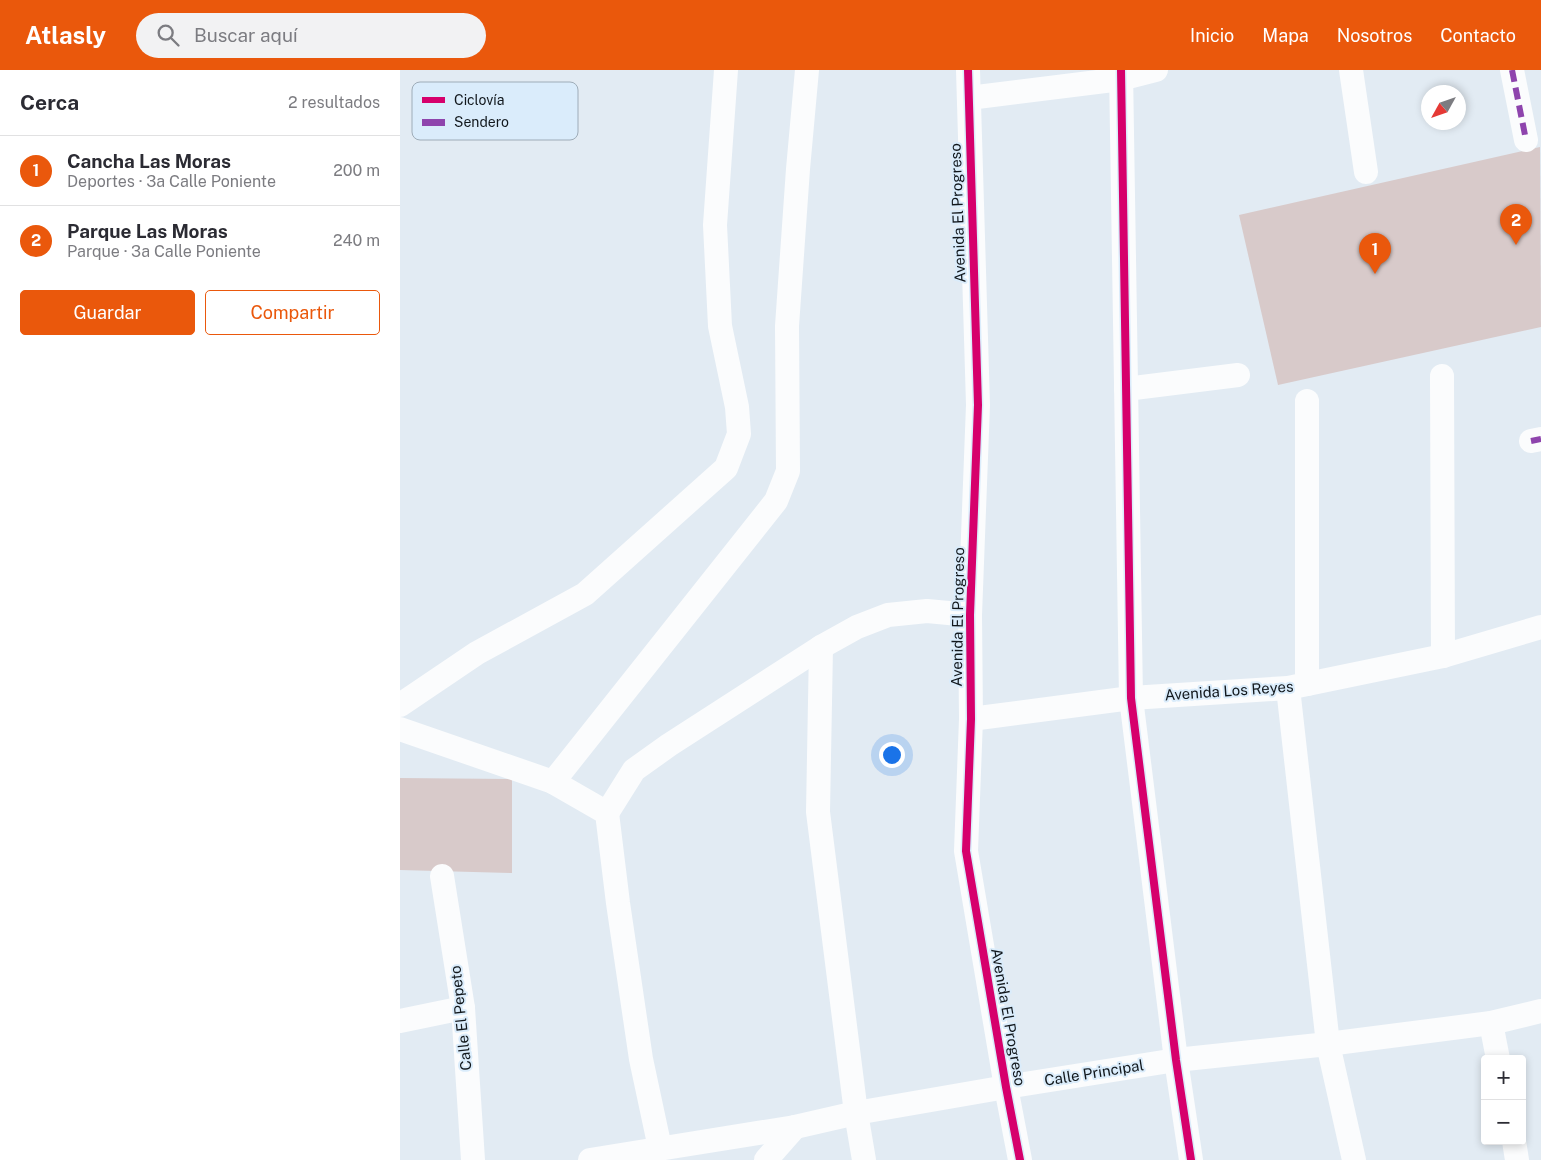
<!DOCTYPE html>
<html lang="es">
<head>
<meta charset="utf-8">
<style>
	:root { --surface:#fff; --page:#f2f2f3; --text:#2b2b33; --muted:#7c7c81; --line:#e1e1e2; --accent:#ea580c }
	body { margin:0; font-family:"Public Sans",sans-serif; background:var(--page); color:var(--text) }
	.controls { position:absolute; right:15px; bottom:15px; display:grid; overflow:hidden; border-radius:5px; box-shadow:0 2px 8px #0003 }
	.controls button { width:45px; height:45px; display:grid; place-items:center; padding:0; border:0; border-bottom:1px solid var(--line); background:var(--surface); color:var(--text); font:25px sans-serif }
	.compass { position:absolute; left:1021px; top:15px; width:45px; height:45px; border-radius:50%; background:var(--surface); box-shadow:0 2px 8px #0003; rotate:230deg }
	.you { position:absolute; left:491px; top:684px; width:18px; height:18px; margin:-12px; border:4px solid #fff; border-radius:50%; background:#1a73e8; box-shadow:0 0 0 8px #1a73e833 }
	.badge { display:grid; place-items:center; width:32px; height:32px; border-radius:50%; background:var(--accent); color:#fff; font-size:16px; font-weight:700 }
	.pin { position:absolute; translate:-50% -41px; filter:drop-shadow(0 1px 2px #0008) }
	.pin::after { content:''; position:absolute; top:26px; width:18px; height:15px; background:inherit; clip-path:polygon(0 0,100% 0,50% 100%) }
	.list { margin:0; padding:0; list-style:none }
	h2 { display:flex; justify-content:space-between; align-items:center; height:65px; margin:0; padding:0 20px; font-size:21px }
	h2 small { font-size:16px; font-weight:400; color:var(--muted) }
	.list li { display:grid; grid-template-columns:32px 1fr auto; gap:15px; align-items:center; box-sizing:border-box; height:70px; padding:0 20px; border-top:1px solid var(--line) }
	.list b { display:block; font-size:19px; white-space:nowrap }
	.list p { margin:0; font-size:16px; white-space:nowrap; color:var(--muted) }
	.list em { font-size:16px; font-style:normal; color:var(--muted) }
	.actions { display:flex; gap:10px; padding:15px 20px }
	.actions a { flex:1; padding:11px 0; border:1px solid var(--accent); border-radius:5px; text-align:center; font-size:18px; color:var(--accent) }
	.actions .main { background:var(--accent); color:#fff }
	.icon { flex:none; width:28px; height:28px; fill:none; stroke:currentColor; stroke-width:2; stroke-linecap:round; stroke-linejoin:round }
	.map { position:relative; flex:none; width:1141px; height:1090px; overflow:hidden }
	header { display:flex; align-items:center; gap:30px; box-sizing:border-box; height:70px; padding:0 25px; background:var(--accent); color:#fff }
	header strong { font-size:24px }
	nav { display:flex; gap:28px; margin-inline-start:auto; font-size:18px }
	.search { width:350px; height:45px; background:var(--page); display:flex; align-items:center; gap:12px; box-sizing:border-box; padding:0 18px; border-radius:28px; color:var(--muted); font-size:19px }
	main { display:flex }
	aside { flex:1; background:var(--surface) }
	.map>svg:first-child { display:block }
</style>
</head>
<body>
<header>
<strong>Atlasly</strong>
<div class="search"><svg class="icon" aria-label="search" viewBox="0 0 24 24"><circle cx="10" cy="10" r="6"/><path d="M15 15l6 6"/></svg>Buscar aquí</div>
<nav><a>Inicio</a><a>Mapa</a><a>Nosotros</a><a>Contacto</a></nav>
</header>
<main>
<aside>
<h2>Cerca<small>2 resultados</small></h2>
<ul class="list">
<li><span class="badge">1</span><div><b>Cancha Las Moras</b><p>Deportes · 3a Calle Poniente</p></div><em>200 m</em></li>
<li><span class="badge">2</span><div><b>Parque Las Moras</b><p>Parque · 3a Calle Poniente</p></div><em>240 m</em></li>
</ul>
<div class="actions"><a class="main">Guardar</a><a>Compartir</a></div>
</aside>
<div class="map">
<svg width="1141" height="1090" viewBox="0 0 1141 1090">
	<rect width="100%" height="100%" fill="#e2ebf3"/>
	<!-- green -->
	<g fill="#d8caca">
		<path d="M1140,77l1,180 -263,58 -39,-170z"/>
		<path d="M0,708l112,1v94l-112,-3z"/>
	</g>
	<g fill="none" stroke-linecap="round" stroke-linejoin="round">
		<!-- minor -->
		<g stroke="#fbfcfd" stroke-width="24">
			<path d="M568,0l10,335 -8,210 1,104 -5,132 40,236 14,73"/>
			<path d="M721,0l10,628 45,362 15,100"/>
			<path d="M951,0l15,102"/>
			<path d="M1112,0l14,70"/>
			<path d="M569,28l152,-19 35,-9"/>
			<path d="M1042,306l1,280"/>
			<path d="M726,319l112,-14"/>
			<path d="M1131,371l10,-2"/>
			<path d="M421,577l-3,165 38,301 8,47"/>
			<path d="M907,614v-283"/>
			<path d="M888,618l40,356 26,116"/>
			<path d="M0,635l77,-52 108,-59 141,-126 13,-34 -2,-27 -17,-81 -5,-101 11,-155"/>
			<path d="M571,649l160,-21 157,-10 155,-32 98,-29"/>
			<path d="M0,659l153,53 54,31 11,90 23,156 19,89"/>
			<path d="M153,712l223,-281 12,-30 -1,-145 11,-157 9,-99"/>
			<path d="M207,743l27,-43 35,-25 152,-98 36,-20 31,-12 39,-4 43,4"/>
			<path d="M42,806l21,132 10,152"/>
			<path d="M0,951l63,-13"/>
			<path d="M1091,953l7,36"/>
			<path d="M1114,1071l3,19"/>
			<path d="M190,1090l205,-33 61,-14 150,-26 170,-27 152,-16 163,-21 50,-12"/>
			<path d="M366,1090l29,-33"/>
		</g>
		<!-- quiet -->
		<g stroke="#8e44ad" stroke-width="6" stroke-dasharray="12 6" stroke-linecap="butt">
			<path d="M1112,0l14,70"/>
			<path d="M1131,371l10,-2"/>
		</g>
		<!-- cycleway casing -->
		<g stroke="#daecfb" stroke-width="11">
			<g id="cycleway">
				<path d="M568,0l10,335 -8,210 1,104 -5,132 40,236 14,73"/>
				<path d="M721,0l10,628 45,362 15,100"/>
			</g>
		</g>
		<!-- cycleway -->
		<use href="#cycleway" stroke="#d6006c" stroke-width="8"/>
	</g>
	<g text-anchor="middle" stroke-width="4" stroke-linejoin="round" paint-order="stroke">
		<!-- street labels -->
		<g font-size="15" fill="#11171c" stroke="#daecfb">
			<text transform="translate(558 143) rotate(-92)" y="5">Avenida El Progreso</text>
			<text transform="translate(558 547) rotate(-89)" y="5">Avenida El Progreso</text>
			<text transform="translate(829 621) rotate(-4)" y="5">Avenida Los Reyes</text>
			<text transform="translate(608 947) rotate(80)" y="5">Avenida El Progreso</text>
			<text transform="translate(61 948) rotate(-96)" y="5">Calle El Pepeto</text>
			<text transform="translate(694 1003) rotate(-9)" y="5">Calle Principal</text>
		</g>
	</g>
	<!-- legend -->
	<rect x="12" y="12" width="166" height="58" rx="8" fill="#daecfb" stroke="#9eacb8" stroke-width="1"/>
	<rect x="22" y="27" width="23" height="6" fill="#d6006c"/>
	<rect x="22" y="49" width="23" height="7" fill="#8e44ad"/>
	<g font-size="14" fill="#11171c">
		<text x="54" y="35">Ciclovía</text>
		<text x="54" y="57">Sendero</text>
	</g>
</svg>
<div class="controls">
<button>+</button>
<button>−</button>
</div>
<svg class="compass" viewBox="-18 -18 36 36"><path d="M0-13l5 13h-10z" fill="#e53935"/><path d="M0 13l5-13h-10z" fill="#7c7c81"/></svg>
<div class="you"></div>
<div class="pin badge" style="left:975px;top:204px">1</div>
<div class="pin badge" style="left:1116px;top:175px">2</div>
</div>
</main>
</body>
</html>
